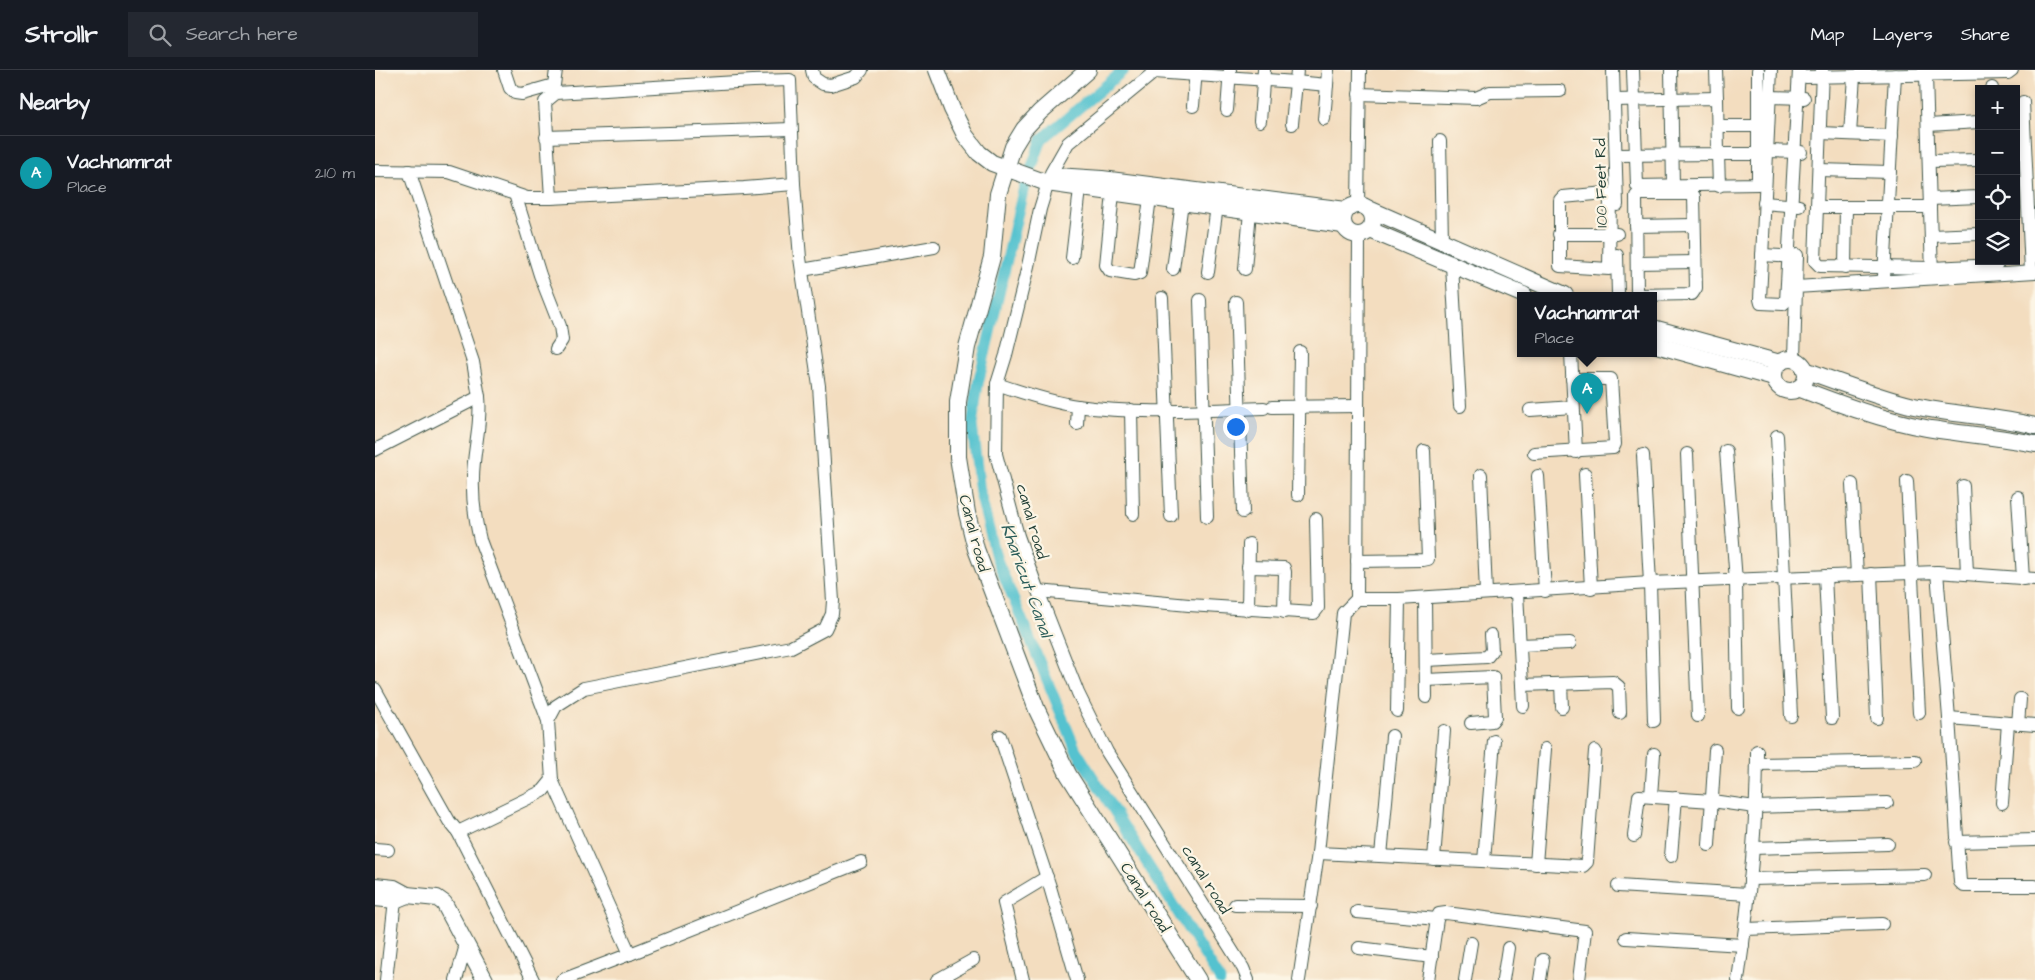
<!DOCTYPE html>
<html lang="en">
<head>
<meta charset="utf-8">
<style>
	:root { --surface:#171b24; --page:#242831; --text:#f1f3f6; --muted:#9ea1a6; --line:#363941; --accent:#ea580c }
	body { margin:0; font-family:"Architects Daughter",sans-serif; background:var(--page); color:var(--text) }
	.controls { position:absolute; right:15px; top:15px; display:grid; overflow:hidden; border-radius:0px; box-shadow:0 2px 8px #0003 }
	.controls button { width:45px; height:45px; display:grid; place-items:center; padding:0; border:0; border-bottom:1px solid var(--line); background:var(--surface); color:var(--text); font:25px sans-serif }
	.you { position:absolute; left:860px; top:356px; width:18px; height:18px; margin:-12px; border:4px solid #fff; border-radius:50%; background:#1a73e8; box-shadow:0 0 0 8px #1a73e833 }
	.badge { display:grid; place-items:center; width:32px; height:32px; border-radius:50%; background:var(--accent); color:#fff; font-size:16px; font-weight:700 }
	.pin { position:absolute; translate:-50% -41px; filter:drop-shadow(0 1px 2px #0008) }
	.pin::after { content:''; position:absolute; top:26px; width:18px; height:15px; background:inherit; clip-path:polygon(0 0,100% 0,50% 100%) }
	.popup { position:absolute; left:1142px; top:222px; width:140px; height:65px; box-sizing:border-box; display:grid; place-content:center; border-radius:0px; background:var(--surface); filter:drop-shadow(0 1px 4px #0005); font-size:16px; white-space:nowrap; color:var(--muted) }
	.popup b { font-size:19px; color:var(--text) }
	.popup::after { content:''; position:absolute; left:50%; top:100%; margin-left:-10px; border:10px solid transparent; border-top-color:var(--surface) }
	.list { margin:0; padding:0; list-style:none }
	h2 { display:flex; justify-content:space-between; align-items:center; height:65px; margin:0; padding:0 20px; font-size:21px }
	h2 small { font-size:16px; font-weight:400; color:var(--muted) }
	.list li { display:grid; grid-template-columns:32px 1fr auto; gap:15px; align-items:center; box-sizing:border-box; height:75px; padding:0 20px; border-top:1px solid var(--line) }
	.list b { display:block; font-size:19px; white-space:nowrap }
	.list p { margin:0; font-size:16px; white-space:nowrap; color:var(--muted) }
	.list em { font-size:16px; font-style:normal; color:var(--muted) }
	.icon { flex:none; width:28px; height:28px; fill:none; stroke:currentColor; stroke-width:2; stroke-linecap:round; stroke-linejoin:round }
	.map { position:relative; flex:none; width:1660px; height:910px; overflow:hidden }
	header { display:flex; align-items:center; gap:30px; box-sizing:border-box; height:70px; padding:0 25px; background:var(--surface); border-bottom:1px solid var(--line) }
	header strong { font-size:24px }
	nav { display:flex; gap:28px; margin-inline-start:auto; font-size:18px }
	.search { width:350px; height:45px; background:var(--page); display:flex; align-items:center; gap:12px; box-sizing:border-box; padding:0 18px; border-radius:0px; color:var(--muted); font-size:19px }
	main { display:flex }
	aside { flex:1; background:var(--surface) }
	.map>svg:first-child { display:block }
</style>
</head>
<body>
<header>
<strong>Strollr</strong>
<div class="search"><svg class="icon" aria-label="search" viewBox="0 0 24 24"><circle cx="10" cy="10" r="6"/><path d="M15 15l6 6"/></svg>Search here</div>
<nav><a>Map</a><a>Layers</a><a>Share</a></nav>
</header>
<main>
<aside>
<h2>Nearby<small></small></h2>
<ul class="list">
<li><span class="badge" style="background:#0f9aa8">A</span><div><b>Vachnamrat</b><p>Place</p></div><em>210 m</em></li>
</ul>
</aside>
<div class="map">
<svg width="1660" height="910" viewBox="0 0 1660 910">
	<rect width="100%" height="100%" fill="#fcf5e5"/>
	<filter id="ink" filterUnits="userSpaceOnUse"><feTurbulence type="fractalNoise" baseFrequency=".02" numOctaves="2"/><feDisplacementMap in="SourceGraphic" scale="10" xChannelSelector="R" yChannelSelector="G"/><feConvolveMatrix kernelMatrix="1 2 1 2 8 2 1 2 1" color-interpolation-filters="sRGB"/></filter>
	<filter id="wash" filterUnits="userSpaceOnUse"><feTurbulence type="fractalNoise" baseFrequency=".0096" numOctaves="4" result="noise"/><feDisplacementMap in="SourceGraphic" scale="20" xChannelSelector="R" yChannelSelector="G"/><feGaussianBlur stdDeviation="1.12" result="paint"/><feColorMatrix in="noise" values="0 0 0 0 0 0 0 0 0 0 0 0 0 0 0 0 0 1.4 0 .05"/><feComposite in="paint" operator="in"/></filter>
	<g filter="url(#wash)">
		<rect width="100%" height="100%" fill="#f3ddbf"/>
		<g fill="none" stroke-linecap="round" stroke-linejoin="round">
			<!-- canal -->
			<path stroke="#55c2cf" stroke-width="11" d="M749,0l-82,69 -19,52 -45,193 -6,41 8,68 16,64 80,193 144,230"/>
		</g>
	</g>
	<g filter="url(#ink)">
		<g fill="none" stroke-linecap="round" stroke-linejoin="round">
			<!-- minor casing -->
			<g stroke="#3f5549" stroke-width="14">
				<g id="minor">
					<path d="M129,0l6,18 5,5 7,1 32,-9 2,-15"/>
					<path d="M437,0l2,8 9,6 8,1 25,-8 6,-7"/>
					<path d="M782,0l-89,73 -17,30 -11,36 -12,57 -22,89 -9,29 -1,70 22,82 20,55 40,102 29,59 136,216 5,12"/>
					<path d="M1238,0l4,135"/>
					<path d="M1258,0l4,116 121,-2v-114"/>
					<path d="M1296,0l2,116"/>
					<path d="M1341,0l1,28"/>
					<path d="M1396,0l-11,229 1,4 22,1 3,-3 13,-231"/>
					<path d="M1447,0l-7,191 5,5 112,2 64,-3 3,-4"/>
					<path d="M779,2l142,10 1,-12"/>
					<path d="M1551,5l6,201"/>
					<path d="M1431,7l202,-4 4,-3"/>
					<path d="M1617,18v1"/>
					<path d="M984,24l117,4 14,-6 70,-1"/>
					<path d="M1394,27l35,1"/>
					<path d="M1239,30l103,-2 1,56 -102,1"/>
					<path d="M1648,32l8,170"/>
					<path d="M818,36l3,-36"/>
					<path d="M852,40l3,-40"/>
					<path d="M949,49l3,-34"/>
					<path d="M885,51l4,-51"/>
					<path d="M917,54l4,-42 31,3 1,-15"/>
					<path d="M1553,55l51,-3"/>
					<path d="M1343,56h40"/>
					<path d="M1445,63l72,3"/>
					<path d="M1475,64l4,-58"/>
					<path d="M171,67l245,-8"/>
					<path d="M1065,71l2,100"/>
					<path d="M1392,81l34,1"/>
					<path d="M1554,91l50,-1"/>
					<path d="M1444,100l71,2"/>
					<path d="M0,101l74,1 78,26h24l193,-10 50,-4 -4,-104 -37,1 -197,12 -11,9 6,96"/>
					<path d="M1344,116l-1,-32h40"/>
					<path d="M738,123l-7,72 4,6 24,4 6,-2 10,-75"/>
					<path d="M1231,123l4,2 -1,74 -49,-3v-66l3,-3z"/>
					<path d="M140,124l25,81 20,51 2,14 -6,9"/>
					<path d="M1263,124h53l3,2 2,92 -4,6 -55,1 -1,-99z"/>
					<path d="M1555,129l49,-2"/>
					<path d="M1389,133l35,3"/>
					<path d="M983,135l2,-135"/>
					<path d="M1442,137h113"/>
					<path d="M1261,156l58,-1"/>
					<path d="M1184,164h58"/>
					<path d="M984,166l-2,363h42l251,-16 287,-11 12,146 11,164 4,4h71"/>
					<path d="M1556,166l48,-2"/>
					<path d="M1242,185l1,40"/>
					<path d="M1387,185l35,2"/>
					<path d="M697,188l8,-69"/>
					<path d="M1262,193l58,-1"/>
					<path d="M1077,195l8,141"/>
					<path d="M1470,197l1,-60"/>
					<path d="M798,199l9,-67"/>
					<path d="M870,199l5,-58"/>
					<path d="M427,200l132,-23"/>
					<path d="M833,202l9,-66"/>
					<path d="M1509,206l11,-201"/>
					<path d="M1421,217l1,-32"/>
					<path d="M787,228l9,218"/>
					<path d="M825,230l7,217"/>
					<path d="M861,232l7,210"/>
					<path d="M1196,283l5,99"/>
					<path d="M1419,290l2,-73 239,-15"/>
					<path d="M622,314c26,9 53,18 80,22 62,9 125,4 187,2"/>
					<path d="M104,327c3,28 -6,54 -6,81 -1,22 2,41 7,62l68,181"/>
					<path d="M897,337l86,-1"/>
					<path d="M756,340l2,104"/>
					<path d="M1155,340l43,-3"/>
					<path d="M702,354l1,-18"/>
					<path d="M1402,366l14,280"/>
					<path d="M0,380l104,-53 -6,-35 -64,-191"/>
					<path d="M1351,381l10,130 2,127"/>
					<path d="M1159,383l79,-5 2,-4 -4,-65h-39"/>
					<path d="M1312,384l11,262"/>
					<path d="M1268,385l7,128 4,138"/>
					<path d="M1210,404l6,114"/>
					<path d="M1106,405l5,118"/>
					<path d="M1163,406l7,115"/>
					<path d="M1532,411l12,232"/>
					<path d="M1477,414l5,91"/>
					<path d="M1588,416l4,87"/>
					<path d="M923,425l2,-143"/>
					<path d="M1643,427l5,82"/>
					<path d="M982,491l66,-1 5,-1 -4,-108"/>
					<path d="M873,497l36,1 1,4 -1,40"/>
					<path d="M1562,502l98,7"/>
					<path d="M1496,504l6,144"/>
					<path d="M1450,506l7,142"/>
					<path d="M663,521l151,14 125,8 4,-5 -2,-89"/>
					<path d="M1142,523l5,92 91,-3 6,5 1,26"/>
					<path d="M1050,528l1,99"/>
					<path d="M873,540l1,-66"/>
					<path d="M1145,575l50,-2"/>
					<path d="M1051,590l61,-3 5,-6 -1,-16"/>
					<path d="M1051,610l67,-3 2,40 -3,4 -21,2"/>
					<path d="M1186,614l1,23"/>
					<path d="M1147,615l1,21"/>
					<path d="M0,619l74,132 9,11 75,148"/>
					<path d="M1022,641l2,-112"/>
					<path d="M1574,648l86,7"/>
					<path d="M1643,654l2,-25"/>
					<path d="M625,666l50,151 27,93"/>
					<path d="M1382,694l158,-3"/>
					<path d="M177,710l78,174 231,-92"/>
					<path d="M1276,726l3,-42"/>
					<path d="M1627,733l6,-80"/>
					<path d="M83,762l85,-41 9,-11 -4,-59 8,-15 28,-18 207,-41 34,-18 7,-15 1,-13 -14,-215 -19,-128 -6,-74"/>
					<path d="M1259,766l5,-40 73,5 43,6 132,-4"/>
					<path d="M1581,772l79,-2"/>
					<path d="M1334,775l6,-95"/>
					<path d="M1378,778l135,-4"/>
					<path d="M0,779l13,1"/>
					<path d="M943,783l265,13 4,-4 8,-111"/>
					<path d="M1006,786l11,-120"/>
					<path d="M1296,786l5,-58"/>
					<path d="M1059,789l10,-128"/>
					<path d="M1109,791l10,-120"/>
					<path d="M1161,794l9,-115"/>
					<path d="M1375,809l175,-4"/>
					<path d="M1243,816l130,8"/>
					<path d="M860,835l76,1"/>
					<path d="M982,842l80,7"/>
					<path d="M1371,859l136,-5"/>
					<path d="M1251,868l117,7"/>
					<path d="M984,878l73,9"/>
					<path d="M11,910l9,-80"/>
					<path d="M81,910l10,-35"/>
					<path d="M187,910l68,-26"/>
					<path d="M562,910l36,-20"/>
					<path d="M648,910l-19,-77 43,-26"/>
					<path d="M924,910l19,-127 25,-240 14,-14"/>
					<path d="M1053,910l9,-61 2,-5 7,-1 139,18 -6,49"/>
					<path d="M1090,910l6,-37"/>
					<path d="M1128,910l5,-32"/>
					<path d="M1165,910l3,-20"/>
					<path d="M1363,910c11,-76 19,-153 19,-229"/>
				</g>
			</g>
			<!-- tertiary casing -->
			<g stroke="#3f5549" stroke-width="18">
				<g id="tertiary">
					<path d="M562,0l15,39 13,26 14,18 13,10 55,20 296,42"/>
					<path d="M713,0l-48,42 -16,17 -11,18 -15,47 -6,63 -25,90 -9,55v55l9,56 9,36 61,161 31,64 130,206"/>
					<path d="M681,106l46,3 244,31"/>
					<circle cx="983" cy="150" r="15"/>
					<path d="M994,139l196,86"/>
					<path d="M995,160l154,65"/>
					<path d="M1278,258l127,35"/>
					<path d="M1278,274l121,34"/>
					<circle cx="1415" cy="305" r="16"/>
					<path d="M1430,300c36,13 72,27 109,36 40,9 81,10 121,20"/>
					<path d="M1423,318c42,16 84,32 128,40 36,6 73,9 109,16"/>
					<path d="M0,816l19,2 13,7 30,3 7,5 41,77"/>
					<path d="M0,828l20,2 12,-5"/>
				</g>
			</g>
			<!-- minor -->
			<use href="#minor" stroke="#fff" stroke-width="12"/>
			<!-- tertiary -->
			<use href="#tertiary" stroke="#fff" stroke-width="16"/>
		</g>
	</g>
	<g text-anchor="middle" stroke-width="4.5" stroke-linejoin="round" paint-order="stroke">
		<!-- street labels -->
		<g font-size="16" fill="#1f3d34" stroke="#fcf5e5">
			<text transform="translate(1225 113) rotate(-91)" y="6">100 Feet Rd</text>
			<text transform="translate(658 451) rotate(74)" y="6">canal road</text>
			<text transform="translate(600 463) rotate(75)" y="6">Canal road</text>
			<text transform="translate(832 809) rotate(58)" y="6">canal road</text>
			<text transform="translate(771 827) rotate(58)" y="6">Canal road</text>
		</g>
		<!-- water labels -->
		<g font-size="18" font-style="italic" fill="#2c5e5b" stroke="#fcf5e5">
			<text transform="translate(652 510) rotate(70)" y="6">Kharicut Canal</text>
		</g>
	</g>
</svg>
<div class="controls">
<button>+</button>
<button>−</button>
<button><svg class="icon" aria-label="locate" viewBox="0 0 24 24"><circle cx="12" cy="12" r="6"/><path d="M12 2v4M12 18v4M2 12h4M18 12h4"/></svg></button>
<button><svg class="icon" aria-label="layers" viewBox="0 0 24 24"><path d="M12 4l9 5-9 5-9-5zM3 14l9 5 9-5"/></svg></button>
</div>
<div class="you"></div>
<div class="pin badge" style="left:1212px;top:344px;background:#0f9aa8">A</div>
<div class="popup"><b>Vachnamrat</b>Place</div>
</div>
</main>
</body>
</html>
